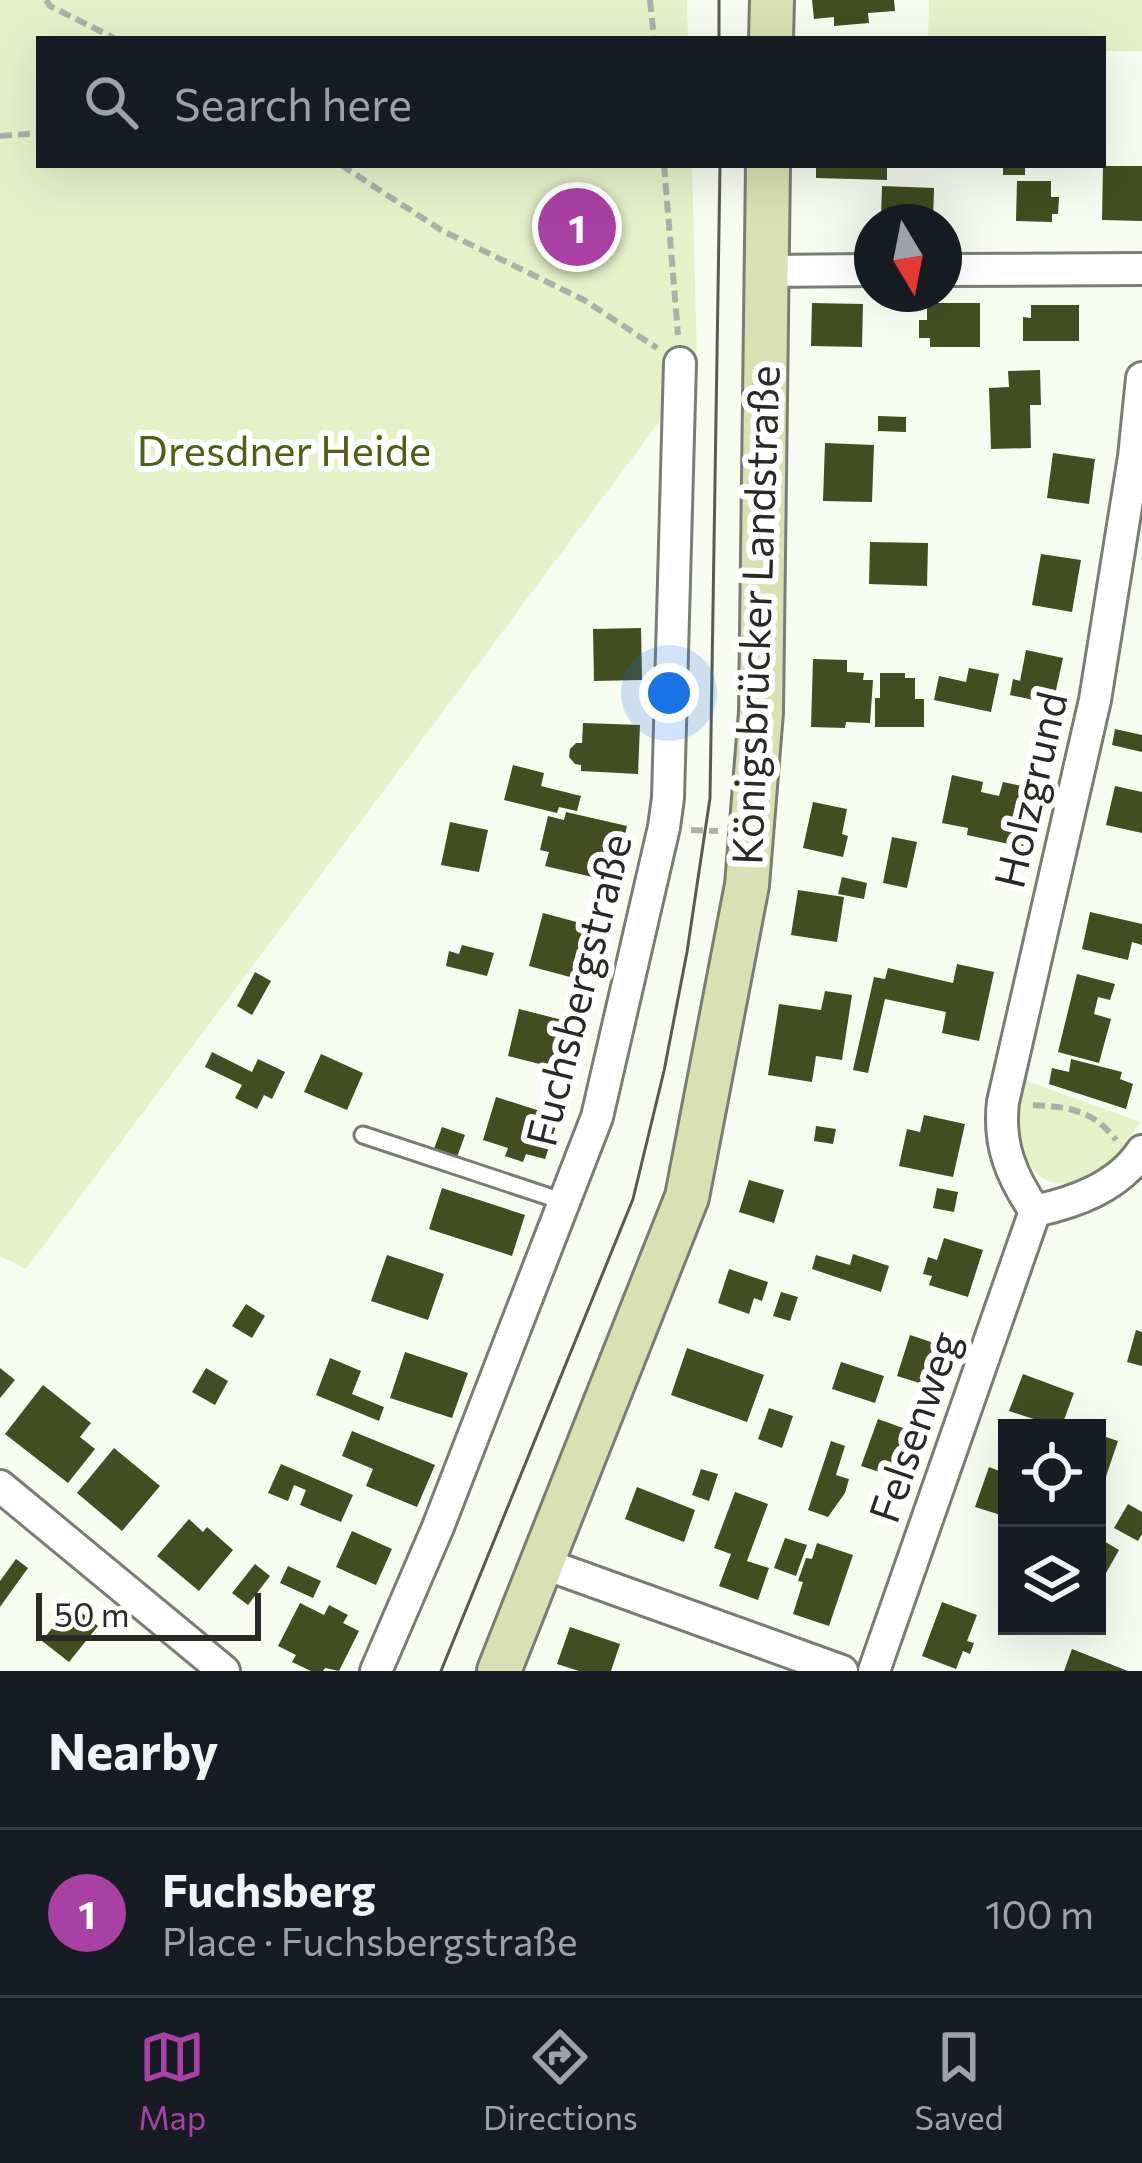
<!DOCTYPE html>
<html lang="en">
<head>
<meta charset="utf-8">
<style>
	:root { --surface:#171b24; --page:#20242c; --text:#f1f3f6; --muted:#9ea1a6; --line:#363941; --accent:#a941a4 }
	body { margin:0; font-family:Commissioner,sans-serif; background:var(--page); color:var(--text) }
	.controls { position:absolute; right:36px; bottom:36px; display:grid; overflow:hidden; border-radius:0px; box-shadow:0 12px 48px #0002 }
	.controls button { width:108px; height:108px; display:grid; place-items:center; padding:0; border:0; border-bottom:3px solid var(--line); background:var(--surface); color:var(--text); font:60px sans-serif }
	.compass { position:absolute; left:854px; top:204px; width:108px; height:108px; border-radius:50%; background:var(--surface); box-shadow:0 12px 48px #0002; rotate:170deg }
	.scale { position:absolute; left:36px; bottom:30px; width:225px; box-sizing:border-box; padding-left:12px; border:6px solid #292a26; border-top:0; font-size:33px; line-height:42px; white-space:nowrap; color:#292a26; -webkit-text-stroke:9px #fff; paint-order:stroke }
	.you { position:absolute; left:669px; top:693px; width:42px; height:42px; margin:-30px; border:9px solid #fff; border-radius:50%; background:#1a73e8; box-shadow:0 0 0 18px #1a73e833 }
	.badge { display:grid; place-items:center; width:78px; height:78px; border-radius:50%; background:var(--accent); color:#fff; font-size:39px; font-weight:700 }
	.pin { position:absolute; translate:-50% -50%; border:6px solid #fff; box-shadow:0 3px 12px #0006 }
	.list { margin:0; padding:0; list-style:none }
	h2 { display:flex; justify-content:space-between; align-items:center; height:156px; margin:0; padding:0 48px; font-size:51px }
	h2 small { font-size:39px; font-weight:400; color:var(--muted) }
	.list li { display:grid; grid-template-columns:78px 1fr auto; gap:36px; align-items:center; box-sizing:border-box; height:168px; padding:0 48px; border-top:3px solid var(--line) }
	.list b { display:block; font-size:45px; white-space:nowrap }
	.list p { margin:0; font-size:39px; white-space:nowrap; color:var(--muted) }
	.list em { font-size:39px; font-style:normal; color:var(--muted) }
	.icon { flex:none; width:66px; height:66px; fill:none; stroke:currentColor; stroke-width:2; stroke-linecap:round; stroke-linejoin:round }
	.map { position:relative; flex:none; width:1142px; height:1671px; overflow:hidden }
	.search { position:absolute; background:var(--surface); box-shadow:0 12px 48px #0002; left:36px; right:36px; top:36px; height:132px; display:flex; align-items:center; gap:30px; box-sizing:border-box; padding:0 42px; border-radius:0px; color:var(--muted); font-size:45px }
	.sheet { height:324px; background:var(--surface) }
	nav { display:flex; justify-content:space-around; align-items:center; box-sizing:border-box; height:168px; border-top:3px solid var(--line); background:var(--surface); font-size:33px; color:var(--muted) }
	nav a { display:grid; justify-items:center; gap:6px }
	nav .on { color:var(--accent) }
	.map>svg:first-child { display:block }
</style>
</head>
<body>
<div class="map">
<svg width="1142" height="1671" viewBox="0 0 1142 1671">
	<rect width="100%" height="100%" fill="#f8fbf0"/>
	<!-- green -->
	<g fill="#e6f1ca">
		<path d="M0,0h687l1,39h-649v126h653l5,198 -37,58 -634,848 -26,-13z"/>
		<path d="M929,0h213v51h-39v-12h-175z"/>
		<path d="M1021,1079l120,43c-13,16 -25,38 -43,50 -10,7 -32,14 -44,11 -25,-6 -43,-43 -41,-68 1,-11 6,-24 8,-36z"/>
	</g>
	<!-- building -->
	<g fill="#434d21">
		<path d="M812,0h82l1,11 -27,2 1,10 -35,3v-9l-20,2z"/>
		<path d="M816,165h71v15l-71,-2z"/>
		<rect x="1003" y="165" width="22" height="10"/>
		<path d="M1103,166h39v55l-40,-1z"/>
		<path d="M1017,181h34v16h8l-1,17h-6v8l-36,-1z"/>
		<path d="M882,186l52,2 -1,33 -52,-2z"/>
		<path d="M812,303l51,1 -1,43 -51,-1z"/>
		<path d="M927,303h53v44h-50v-9h-11v-18h8z"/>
		<path d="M1031,305h48v36h-56v-24l8,1z"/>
		<path d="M1040,370l1,35h-11l1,43 -40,1 -2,-61 20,-1 -1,-16z"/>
		<path d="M878,416l28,1v15l-28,-1z"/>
		<path d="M825,443l49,2 -2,57 -49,-1z"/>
		<path d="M1053,453l42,6 -6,45 -42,-6z"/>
		<path d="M870,542l58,1 -1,43 -58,-2z"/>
		<path d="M1041,554l40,6 -9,52 -40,-7z"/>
		<path d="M641,628l1,52 -48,1 -1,-52z"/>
		<path d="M1026,650l37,8 -10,46 -43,-9 3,-16 7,2z"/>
		<path d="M813,659l34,1v12l17,1 -1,7h10l-3,43 -24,-1 -1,6 -34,-1z"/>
		<path d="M969,668l30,6 -8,38 -57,-12 5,-24 27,6z"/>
		<path d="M880,673h25v5h10v21h9v28h-49v-29h5z"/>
		<path d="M583,723l57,2 -2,49 -57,-3v-6l-6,-1 -6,-7 1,-8 6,-6h6z"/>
		<path d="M1115,729l27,6v17l-30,-7z"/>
		<path d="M513,765l31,8 -3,13 40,10 -4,15 -18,-4 -2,6 -53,-13z"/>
		<path d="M952,775l31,7 -2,10 18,4 4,-14 33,7 -13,58 -56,-12 1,-7 -26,-5z"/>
		<path d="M1115,786l27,6v41l-36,-8z"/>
		<path d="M813,802l34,7 -5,25 6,2 -5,21 -40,-9z"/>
		<path d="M566,812l61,14 -13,56 -69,-16 4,-14 -9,-2 8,-34 16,4z"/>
		<path d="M450,822l38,8 -9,42 -38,-7z"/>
		<path d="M892,837l25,5 -10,46 -24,-5z"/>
		<path d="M842,877l25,6 -3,16 -26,-5z"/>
		<path d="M798,890l46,7 -7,45 -46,-7z"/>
		<path d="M1090,912l52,12v21l-10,-3 -4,18 -46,-11z"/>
		<path d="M543,913l56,15 -14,53 -56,-15z"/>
		<path d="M462,945l32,8 -7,23 -41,-10 3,-15 10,3z"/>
		<path d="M957,964l37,8 -15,69 -37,-8 4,-21 -61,-13 -17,74 -15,-3 21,-93 11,2 3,-11 65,15z"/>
		<path d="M255,972l16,9 -19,34 -15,-9z"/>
		<path d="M1077,974l38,10 -5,16 -12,-3 -4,17 17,5 -12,44 -41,-11z"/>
		<path d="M825,991l27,4 -10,65 -26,-4 -4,26 -44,-7 11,-71 42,6z"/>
		<path d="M519,1009l63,16 -11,47 -63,-16z"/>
		<path d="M212,1052l40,20 6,-13 27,13 -13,27 -8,-4 -7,14 -22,-11 7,-13 -37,-18z"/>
		<path d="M321,1054l42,19 -16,37 -43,-18z"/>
		<path d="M1071,1059l51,13 -2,7 13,5 -7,25 -77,-25 3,-16 17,4z"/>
		<path d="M496,1097l63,20 -14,42 -19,-5 -3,8 -18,-6 3,-8 -25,-8z"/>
		<path d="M924,1115l41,9 -12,53 -54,-11 8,-37 13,3z"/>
		<path d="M816,1126l20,3 -3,15 -19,-3z"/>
		<path d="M442,1127l23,8 -8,22 -23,-8z"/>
		<path d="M749,1180l35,10 -10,33 -35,-11z"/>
		<path d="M442,1188l83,27 -13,41 -83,-27z"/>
		<path d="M937,1188l21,4 -4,20 -21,-4z"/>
		<path d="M944,1238l39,12 -15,47 -39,-12 3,-9 -9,-2 5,-17 9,3z"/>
		<path d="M853,1254l36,12 -8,26 -69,-23 4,-14 34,10z"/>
		<path d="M387,1255l57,19 -16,46 -57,-19z"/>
		<path d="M729,1269l39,13 -6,19 -8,-3 -5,16 -31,-11z"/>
		<path d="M781,1292l17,5 -8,24 -17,-5z"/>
		<path d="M246,1304l19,12 -13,22 -20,-12z"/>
		<path d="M1136,1330l6,2v34l-15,-4z"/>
		<path d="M910,1335l33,11 -14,40 -32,-10z"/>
		<path d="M687,1348l77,27 -17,47 -76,-27z"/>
		<path d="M405,1352l63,21 -16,45 -62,-20z"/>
		<path d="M330,1358l31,13 -9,23 32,13 -5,14 -63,-26z"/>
		<path d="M841,1362l43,14 -9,27 -43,-14z"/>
		<path d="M0,1368l15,12 -15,18z"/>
		<path d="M206,1368l22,13 -13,24 -23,-13z"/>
		<path d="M1023,1374l51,19 -13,35 -52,-17z"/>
		<path d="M43,1385l48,38 -11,14 15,12 -27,34 -63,-49z"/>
		<path d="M769,1408l24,8 -11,32 -24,-9z"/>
		<path d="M878,1419l36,13 -16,46 -37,-12z"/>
		<path d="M352,1431l83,34 -18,42 -51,-21 7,-17 -31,-13z"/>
		<path d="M1097,1434l21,7 -20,59h-1z"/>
		<path d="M831,1441l14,5 -9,29 13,4 -4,14 -17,24 -20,-7z"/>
		<path d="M114,1448l46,38 -38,45 -45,-38z"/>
		<path d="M281,1464l72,31 -12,27 -41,-17 6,-15 -12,-5 -6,16 -20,-8z"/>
		<path d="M989,1467l18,7v43l-32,-10z"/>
		<path d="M701,1469l17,5 -9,27 -17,-6z"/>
		<path d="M637,1487l58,23 -11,32 -59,-23z"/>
		<path d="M735,1492l33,12 -21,57 22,7 -11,32 -39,-14 12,-32 -17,-6z"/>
		<path d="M1128,1504l14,8v22l-4,7 -24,-13z"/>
		<path d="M189,1519l14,13 4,-5 26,23 -34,41 -42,-35z"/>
		<path d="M352,1531l40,18 -16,36 -40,-18z"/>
		<path d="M1097,1537l22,13 -13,23 -9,-6z"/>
		<path d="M785,1538l22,7 -11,31 -22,-8z"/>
		<path d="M817,1543l36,12 -24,71 -36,-12 10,-32 -5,-1 8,-23 6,1z"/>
		<path d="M16,1559l12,9 -28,39v-26z"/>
		<path d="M255,1564l15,12 -22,29 -16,-12z"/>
		<path d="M288,1566l33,15 -8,17 -33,-15z"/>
		<path d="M942,1602l35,13 -10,26 7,2 -4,11 -7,-3 -7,18 -34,-13z"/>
		<path d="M300,1603l24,12 5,-10 19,10 -5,8 16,8 -20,40 -14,-3 -2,3h-12l-19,-9 4,-7 -18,-9z"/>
		<path d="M71,1604l27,22 -29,36 -27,-21z"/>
		<path d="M570,1627l50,17 -9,27h-32l-22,-7z"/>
		<path d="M1072,1649l56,22h-64z"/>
	</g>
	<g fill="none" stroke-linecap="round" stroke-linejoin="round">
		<!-- service casing -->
		<g stroke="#7a7d73" stroke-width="21">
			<path id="service" d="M363,1135l202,67"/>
		</g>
		<!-- minor casing -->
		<g stroke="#7a7d73" stroke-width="36">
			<g id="minor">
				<path d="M944,270l198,-1"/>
				<path d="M766,271l106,-1"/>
				<path d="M1035,1211c-24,-35 -37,-67 -32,-109l92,-402 39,-243 8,-79"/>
				<path d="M1035,1211c41,-9 83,-24 107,-60"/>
				<path d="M0,1486l224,185"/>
				<path d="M542,1563l300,108"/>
				<path d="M376,1671l62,-144 159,-410 67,-290 4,-29 12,-435"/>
				<path d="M874,1671l161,-460"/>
			</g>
		</g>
		<!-- secondary casing -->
		<g stroke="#7a7d73" stroke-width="48">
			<g id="secondary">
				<path d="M771,39l1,-39"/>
				<path d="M499,1671l188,-474 60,-312 14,-173 7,-547"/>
			</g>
		</g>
		<!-- path -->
		<g stroke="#aeb0a8" stroke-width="6" stroke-dasharray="12 6" stroke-linecap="butt">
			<path d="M46,0l4,6 66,33"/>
			<path d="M650,0l4,39"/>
			<path d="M0,136l39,-3"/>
			<path d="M341,165l100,65 143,70 73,48"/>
			<path d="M664,165l14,170"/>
			<path d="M691,830l27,1"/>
			<path d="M1033,1105c36,2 60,5 83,35"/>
		</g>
		<!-- service -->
		<use href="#service" stroke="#fff" stroke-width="15"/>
		<!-- minor -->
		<use href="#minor" stroke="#fff" stroke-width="30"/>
		<!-- secondary -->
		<use href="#secondary" stroke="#d9e0b3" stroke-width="42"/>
		<!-- tram -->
		<g stroke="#595a55" stroke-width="3">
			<path d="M719,39v-39"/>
			<path d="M441,1671l192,-472 31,-128 23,-119 23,-154 10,-633"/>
		</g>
	</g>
	<g text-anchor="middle" stroke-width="12" stroke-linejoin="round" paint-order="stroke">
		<!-- park labels -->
		<g font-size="42" fill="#515f16" stroke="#fff">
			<text x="284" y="466">Dresdner Heide</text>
		</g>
		<!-- street labels -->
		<g font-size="42" fill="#292a26" stroke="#fff">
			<text transform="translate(756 615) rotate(-88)" y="15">Königsbrücker Landstraße</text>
			<text transform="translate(1031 790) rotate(-77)" y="15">Holzgrund</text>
			<text transform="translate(579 990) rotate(-76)" y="15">Fuchsbergstraße</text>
			<text transform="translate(915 1427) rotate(-71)" y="15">Felsenweg</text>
		</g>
	</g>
</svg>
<div class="controls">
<button><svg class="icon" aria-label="locate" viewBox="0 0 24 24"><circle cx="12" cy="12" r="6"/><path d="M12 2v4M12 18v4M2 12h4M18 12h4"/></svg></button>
<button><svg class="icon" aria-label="layers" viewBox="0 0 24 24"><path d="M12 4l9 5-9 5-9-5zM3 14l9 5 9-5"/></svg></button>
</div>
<svg class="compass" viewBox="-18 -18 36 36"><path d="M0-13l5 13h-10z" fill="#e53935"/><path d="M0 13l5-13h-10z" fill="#9ea1a6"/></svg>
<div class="scale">50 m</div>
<div class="you"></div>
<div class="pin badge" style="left:577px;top:227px">1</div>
<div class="search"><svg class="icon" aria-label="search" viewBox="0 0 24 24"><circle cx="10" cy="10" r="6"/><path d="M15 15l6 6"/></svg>Search here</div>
</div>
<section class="sheet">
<h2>Nearby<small></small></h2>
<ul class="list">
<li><span class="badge">1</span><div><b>Fuchsberg</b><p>Place · Fuchsbergstraße</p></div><em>100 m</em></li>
</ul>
</section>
<nav>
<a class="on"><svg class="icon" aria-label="map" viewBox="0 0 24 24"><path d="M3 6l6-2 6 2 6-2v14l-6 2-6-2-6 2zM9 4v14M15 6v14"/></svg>Map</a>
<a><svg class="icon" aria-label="directions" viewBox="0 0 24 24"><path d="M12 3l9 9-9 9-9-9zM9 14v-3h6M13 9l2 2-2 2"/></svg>Directions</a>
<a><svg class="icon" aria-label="saved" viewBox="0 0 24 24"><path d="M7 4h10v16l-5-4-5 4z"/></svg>Saved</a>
</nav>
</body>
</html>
